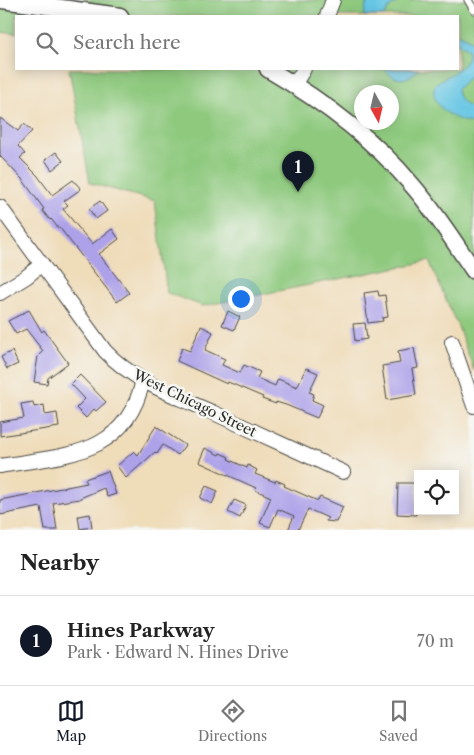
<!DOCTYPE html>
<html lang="en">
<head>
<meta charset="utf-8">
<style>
	:root { --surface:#fff; --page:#f2f2f2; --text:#222; --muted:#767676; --line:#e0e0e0; --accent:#111827 }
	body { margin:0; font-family:"Libre Caslon Text",serif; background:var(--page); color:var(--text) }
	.controls { position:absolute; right:15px; bottom:15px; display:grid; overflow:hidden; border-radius:0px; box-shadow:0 2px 12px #0003 }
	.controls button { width:45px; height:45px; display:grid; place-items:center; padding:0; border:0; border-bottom:1px solid var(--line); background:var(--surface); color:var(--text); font:25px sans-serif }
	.compass { position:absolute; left:354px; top:85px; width:45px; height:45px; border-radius:50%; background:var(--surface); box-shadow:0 2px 12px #0003; rotate:172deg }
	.you { position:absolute; left:240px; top:298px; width:18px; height:18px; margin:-12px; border:4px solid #fff; border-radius:50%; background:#1a73e8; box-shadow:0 0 0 8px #1a73e833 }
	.badge { display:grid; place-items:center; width:32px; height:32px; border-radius:50%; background:var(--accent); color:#fff; font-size:16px; font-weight:700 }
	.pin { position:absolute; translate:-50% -41px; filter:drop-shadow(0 1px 2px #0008) }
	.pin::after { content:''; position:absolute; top:26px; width:18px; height:15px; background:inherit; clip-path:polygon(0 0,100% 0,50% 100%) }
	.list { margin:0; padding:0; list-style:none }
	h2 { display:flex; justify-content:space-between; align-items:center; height:65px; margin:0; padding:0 20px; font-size:21px }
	h2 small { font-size:16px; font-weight:400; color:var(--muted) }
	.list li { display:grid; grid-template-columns:32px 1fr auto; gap:15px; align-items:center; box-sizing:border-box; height:90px; padding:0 20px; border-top:1px solid var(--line) }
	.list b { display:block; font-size:19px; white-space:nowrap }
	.list p { margin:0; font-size:16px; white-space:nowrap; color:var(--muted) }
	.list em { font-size:16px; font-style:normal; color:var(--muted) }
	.icon { flex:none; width:28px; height:28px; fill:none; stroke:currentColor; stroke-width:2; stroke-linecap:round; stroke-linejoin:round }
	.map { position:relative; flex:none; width:474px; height:530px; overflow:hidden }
	.search { position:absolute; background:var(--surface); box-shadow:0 2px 12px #0003; left:15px; right:15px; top:15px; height:55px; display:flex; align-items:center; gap:12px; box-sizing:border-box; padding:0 18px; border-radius:0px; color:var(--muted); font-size:19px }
	.sheet { height:155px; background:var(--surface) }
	nav { display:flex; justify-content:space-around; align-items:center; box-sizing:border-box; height:70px; border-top:1px solid var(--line); background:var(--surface); font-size:14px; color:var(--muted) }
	nav a { display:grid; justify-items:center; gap:2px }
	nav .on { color:var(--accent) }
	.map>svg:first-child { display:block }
</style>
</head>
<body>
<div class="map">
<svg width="474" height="530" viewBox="0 0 474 530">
	<rect width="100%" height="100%" fill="#f6f6f2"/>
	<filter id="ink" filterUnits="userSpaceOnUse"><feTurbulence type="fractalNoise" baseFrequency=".02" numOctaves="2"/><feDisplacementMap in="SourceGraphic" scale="10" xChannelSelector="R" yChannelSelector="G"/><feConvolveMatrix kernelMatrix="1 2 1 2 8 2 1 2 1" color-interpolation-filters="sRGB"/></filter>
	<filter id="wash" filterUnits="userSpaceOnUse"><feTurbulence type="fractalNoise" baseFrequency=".0096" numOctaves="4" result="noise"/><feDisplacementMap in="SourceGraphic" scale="20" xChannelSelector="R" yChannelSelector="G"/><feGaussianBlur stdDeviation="1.12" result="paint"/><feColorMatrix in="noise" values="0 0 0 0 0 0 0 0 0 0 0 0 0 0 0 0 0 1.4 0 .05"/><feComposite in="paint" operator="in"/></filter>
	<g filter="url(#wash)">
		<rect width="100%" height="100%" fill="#efdcb9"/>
		<!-- green -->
		<path fill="#8ec97e" stroke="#5c7a54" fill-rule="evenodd" d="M0,0h474v371l-15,-42 -30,-68 -226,45 -36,-13 -12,-92 -65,-18 -21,-114h389v-53h-442v18l-16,-2zM362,92h30v30h-30z"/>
		<!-- water -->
		<g fill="#66c6e4" stroke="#487888">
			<path d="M369,0h31l-11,8 -5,8h-20l2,-11z"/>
			<path d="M458,33l10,5 6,6v28l-17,17c1,10 7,17 17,19v15c-17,0 -49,-19 -38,-40 11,-7 37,-18 31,-33l-9,-6z"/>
			<path d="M385,69h34c-12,11 -22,15 -34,0z"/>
		</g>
		<g id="blocks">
			<!-- building -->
			<g fill="#ada2e9">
				<path d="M0,118l18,13 6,-7 8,7 -14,15 7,8 -5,4 17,17 15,20 21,-15 8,9 -17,12 4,4 -5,4 29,35 20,-15 7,10 -20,15 30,39 -12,9 -57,-74 -1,1 -8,-10 -1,1 -8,-10 2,-1 -22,-30 -22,-23z"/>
				<path d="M56,152l7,9 -11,9 -7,-10z"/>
				<path d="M100,201l7,10 -11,8 -7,-10z"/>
				<path d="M378,291l1,5 6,-1 3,22 -6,1 1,3 -15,2 -4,-30z"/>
				<path d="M29,310l13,22 2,-2 24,33 -20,15 -1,6 -13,-2 4,-26 5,-5 -17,-22 -10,5 -8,-13z"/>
				<path d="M228,311l12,6 -6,13 -12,-5z"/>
				<path d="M365,323l2,16 -12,2 -2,-17z"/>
				<path d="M201,326l12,6 -8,18 20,9 -3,6 18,8 4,-8 16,7 -3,6 18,8 3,-7 19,8 9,-19 12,5 -9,19 5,2 -2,6 11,5 -6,13 -31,-13 -10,-3v2l-14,-5 1,-2 -35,-15 -1,2 -22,-10 -28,-13 5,-13 8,3z"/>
				<path d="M414,348l4,20 -6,1 4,26 -29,5 -5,-34 18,-3 -2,-12z"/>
				<path d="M12,351l6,13 -11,5 -6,-12z"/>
				<path d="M80,375l26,27 -10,9 -2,-2 -8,9 -10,-10 9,-9 -14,-15z"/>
				<path d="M33,402l1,5 10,-2 1,10 12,-2 2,14 -59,9v-14l24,-4 -3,-14z"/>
				<path d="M156,426l29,19 -7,10 -15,-10 -6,9 -2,-2 -29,26 -9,-12 17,-15 4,4z"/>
				<path d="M205,448l14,7 1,-2 9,4 -1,2 19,9 1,-3 9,5 -2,4 20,8 1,-2 9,4 -1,2 34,15 2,-4 23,10 -7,15 -10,-1 2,-3 -20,-9 -10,21h-10l6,-14 -16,-7 -8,18 -10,-4 11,-26 -16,-7 1,-2 -57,-26z"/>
				<path d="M108,471l8,23 -9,3 -3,-9 -24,10v1l-27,4 4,27h-12l-4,-23 -41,8v-15l87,-17 -2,-4z"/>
				<path d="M398,483h19l-1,32 -19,-1z"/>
				<path d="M206,486l12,5 -6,13 -12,-6z"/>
				<path d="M234,500l12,5 -6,13 -12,-6z"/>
				<path d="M90,514l2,13 -12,2 -2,-13z"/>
			</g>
		</g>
	</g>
	<g filter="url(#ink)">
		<use href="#blocks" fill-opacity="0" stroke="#484640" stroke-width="1"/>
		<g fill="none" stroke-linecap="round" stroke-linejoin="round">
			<!-- service casing -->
			<g stroke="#484640" stroke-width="9">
				<path id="service" d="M468,0l6,10"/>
			</g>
			<!-- minor casing -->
			<g stroke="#484640" stroke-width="16">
				<g id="minor">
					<path d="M327,16l6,-16"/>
					<path d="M294,85l10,-16"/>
					<path d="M0,207l105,144c29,31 71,45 109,62 43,20 86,39 129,59"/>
					<path d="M0,293l26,-16 16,-13"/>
					<path d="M452,342l22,64"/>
					<path d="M0,466c64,-11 126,-9 143,-86"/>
				</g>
			</g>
			<!-- tertiary casing -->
			<g stroke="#484640" stroke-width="19">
				<g id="tertiary">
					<path d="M2,0l118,16"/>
					<path d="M268,69c53,31 104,68 144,116 23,26 42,57 62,86"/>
				</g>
			</g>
			<!-- service -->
			<use href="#service" stroke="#fff" stroke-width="7"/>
			<!-- minor -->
			<use href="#minor" stroke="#fff" stroke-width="14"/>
			<!-- tertiary -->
			<use href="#tertiary" stroke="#fff" stroke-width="16"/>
		</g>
	</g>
	<g text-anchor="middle" stroke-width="5" stroke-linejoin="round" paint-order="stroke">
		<!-- street labels -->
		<g font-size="14" fill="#2b2b2b" stroke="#f6f6f2">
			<text transform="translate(195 403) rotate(26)" y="5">West Chicago Street</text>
		</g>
	</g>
</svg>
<div class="controls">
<button><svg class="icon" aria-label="locate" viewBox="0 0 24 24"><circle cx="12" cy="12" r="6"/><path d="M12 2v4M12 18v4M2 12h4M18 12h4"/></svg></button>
</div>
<svg class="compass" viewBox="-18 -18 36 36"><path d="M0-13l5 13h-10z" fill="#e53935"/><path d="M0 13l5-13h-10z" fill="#767676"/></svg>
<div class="you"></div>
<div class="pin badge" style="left:298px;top:192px">1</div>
<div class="search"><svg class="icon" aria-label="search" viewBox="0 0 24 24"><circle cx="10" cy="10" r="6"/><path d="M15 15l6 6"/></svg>Search here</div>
</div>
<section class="sheet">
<h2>Nearby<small></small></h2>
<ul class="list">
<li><span class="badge">1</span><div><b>Hines Parkway</b><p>Park · Edward N. Hines Drive</p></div><em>70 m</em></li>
</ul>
</section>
<nav>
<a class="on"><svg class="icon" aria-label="map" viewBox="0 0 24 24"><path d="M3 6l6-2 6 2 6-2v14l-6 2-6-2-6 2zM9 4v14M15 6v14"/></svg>Map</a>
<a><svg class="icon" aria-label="directions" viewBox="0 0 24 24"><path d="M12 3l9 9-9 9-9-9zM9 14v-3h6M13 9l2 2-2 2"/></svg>Directions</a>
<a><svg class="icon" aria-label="saved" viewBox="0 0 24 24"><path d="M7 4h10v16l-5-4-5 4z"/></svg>Saved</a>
</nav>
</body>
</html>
